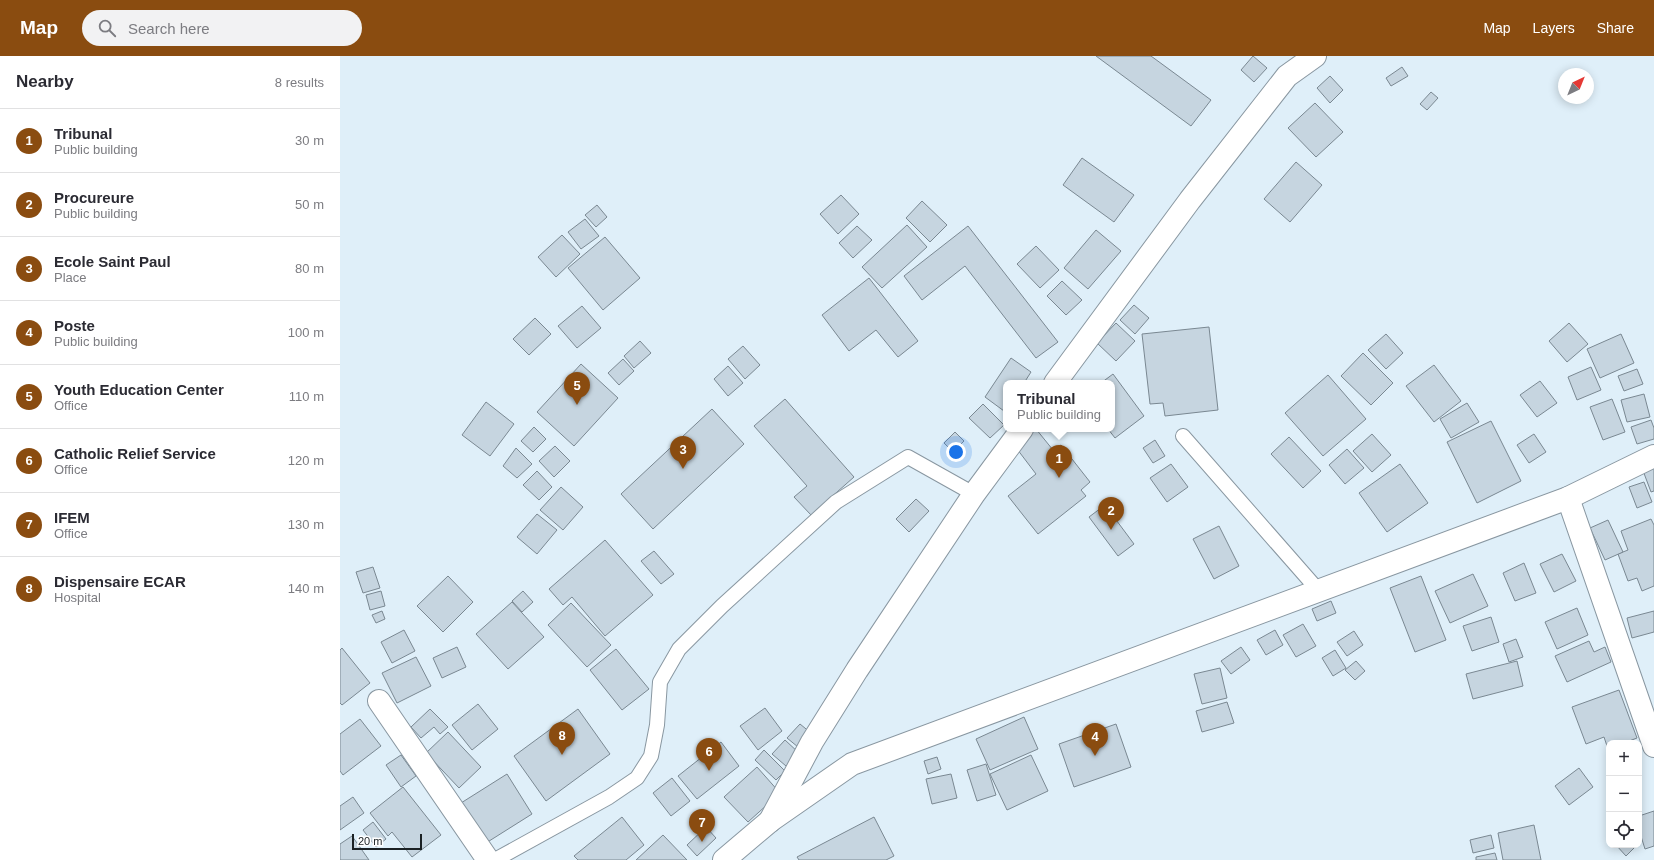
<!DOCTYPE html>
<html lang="en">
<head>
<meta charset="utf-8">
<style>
	:root { --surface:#fff; --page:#f2f2f3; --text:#2b2b33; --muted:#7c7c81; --line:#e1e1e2; --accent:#8a4c10 }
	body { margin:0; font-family:Helvetica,sans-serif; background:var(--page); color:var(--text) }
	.controls { position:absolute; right:12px; bottom:12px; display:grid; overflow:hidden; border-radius:8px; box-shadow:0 2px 10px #0003 }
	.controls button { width:36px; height:36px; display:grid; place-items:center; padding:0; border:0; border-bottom:1px solid var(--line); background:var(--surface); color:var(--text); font:20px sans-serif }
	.compass { position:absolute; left:1218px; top:12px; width:36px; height:36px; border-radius:50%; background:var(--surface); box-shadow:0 2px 10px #0003; rotate:43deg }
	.scale { position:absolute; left:12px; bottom:10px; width:70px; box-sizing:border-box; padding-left:4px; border:2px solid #1b2124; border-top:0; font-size:11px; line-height:14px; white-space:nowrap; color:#1b2124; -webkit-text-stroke:3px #fff; paint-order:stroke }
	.you { position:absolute; left:616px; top:396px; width:14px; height:14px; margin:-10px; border:3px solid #fff; border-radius:50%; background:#1a73e8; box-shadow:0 0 0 6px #1a73e833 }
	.badge { display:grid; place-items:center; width:26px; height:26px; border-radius:50%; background:var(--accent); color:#fff; font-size:13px; font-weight:700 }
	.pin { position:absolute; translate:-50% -33px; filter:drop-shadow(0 1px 2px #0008) }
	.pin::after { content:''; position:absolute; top:21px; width:14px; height:12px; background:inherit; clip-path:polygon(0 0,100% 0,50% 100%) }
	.popup { position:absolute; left:663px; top:324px; width:112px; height:52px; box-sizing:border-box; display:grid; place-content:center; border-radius:8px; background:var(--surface); filter:drop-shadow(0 1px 3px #0005); font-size:13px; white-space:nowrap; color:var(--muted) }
	.popup b { font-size:15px; color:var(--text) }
	.popup::after { content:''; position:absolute; left:50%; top:100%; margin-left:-8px; border:8px solid transparent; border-top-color:var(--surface) }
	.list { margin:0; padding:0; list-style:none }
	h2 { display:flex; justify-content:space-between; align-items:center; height:52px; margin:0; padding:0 16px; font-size:17px }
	h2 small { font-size:13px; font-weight:400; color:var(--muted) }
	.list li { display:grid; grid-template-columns:26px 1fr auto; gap:12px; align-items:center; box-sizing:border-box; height:64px; padding:0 16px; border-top:1px solid var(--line) }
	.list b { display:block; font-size:15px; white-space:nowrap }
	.list p { margin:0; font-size:13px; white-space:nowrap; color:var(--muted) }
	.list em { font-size:13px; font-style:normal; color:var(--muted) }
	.icon { flex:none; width:22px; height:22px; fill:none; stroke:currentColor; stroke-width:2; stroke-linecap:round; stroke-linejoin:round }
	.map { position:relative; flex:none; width:1314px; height:804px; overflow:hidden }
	header { display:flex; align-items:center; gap:24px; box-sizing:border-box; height:56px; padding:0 20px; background:var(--accent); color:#fff }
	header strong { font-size:19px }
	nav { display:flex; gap:22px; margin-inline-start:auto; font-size:14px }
	.search { width:280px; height:36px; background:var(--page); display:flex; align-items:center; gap:10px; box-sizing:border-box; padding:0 14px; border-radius:22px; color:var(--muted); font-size:15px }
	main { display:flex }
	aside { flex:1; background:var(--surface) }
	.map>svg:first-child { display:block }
</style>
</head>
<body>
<header>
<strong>Map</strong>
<div class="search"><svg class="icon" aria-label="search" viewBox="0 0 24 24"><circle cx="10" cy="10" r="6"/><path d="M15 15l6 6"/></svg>Search here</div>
<nav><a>Map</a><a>Layers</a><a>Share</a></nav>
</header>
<main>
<aside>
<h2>Nearby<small>8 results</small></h2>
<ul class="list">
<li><span class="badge">1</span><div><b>Tribunal</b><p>Public building</p></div><em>30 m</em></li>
<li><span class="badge">2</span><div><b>Procureure</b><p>Public building</p></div><em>50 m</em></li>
<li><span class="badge">3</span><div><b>Ecole Saint Paul</b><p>Place</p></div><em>80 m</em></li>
<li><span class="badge">4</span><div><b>Poste</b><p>Public building</p></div><em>100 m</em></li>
<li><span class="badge">5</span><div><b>Youth Education Center</b><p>Office</p></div><em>110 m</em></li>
<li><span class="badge">6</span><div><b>Catholic Relief Service</b><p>Office</p></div><em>120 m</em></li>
<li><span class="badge">7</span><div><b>IFEM</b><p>Office</p></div><em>130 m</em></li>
<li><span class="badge">8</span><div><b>Dispensaire ECAR</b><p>Hospital</p></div><em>140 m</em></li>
</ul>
</aside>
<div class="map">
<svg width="1314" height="804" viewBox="0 0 1314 804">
	<rect width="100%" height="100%" fill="#dfeff9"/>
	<!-- building -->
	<g fill="#c6d5e0" stroke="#7a8892">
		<path d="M756,0h55l60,44 -20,26z"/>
		<path d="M913,0l14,12 -13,14 -13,-12z"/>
		<path d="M1062,11l6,9 -17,10 -5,-8z"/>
		<path d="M990,20l13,14 -13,13 -13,-15z"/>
		<path d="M1091,36l7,6 -11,12 -7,-6z"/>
		<path d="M975,47l28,29 -27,25 -28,-29z"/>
		<path d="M742,102l52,37 -20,27 -51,-37z"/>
		<path d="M956,106l26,23 -32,37 -26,-23z"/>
		<path d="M501,139l18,19 -21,20 -18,-20z"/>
		<path d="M582,145l25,24 -17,17 -24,-24z"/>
		<path d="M257,149l10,12 -11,10 -11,-12z"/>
		<path d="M245,163l14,17 -18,13 -13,-17z"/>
		<path d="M567,169l20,22 -45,41 -20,-21z"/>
		<path d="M517,170l15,14 -19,18 -14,-15z"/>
		<path d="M628,170l90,116 -22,16 -71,-92 -43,34 -18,-24z"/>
		<path d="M756,174l25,21 -33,38 -24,-21z"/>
		<path d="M222,179l18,19 -24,23 -18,-20z"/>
		<path d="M265,181l35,41 -37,32 -35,-42z"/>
		<path d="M696,190l23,24 -19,18 -23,-24z"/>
		<path d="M529,222l49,63 -20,16 -22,-27 -27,21 -27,-36z"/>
		<path d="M722,225l20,19 -16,15 -19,-19z"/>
		<path d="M794,249l15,13 -14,16 -15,-14z"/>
		<path d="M242,250l19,22 -24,20 -19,-22z"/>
		<path d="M195,262l16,16 -22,21 -16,-16z"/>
		<path d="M776,267l19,18 -19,20 -19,-18z"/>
		<path d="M1229,267l19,21 -21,18 -18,-21z"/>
		<path d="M869,271l9,83 -53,6 -2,-13 -13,1 -8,-70z"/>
		<path d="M1046,278l17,19 -17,16 -18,-19z"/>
		<path d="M1281,278l13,29 -34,15 -13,-29z"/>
		<path d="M300,285l11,12 -17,15 -10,-12z"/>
		<path d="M403,290l17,19 -15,14 -17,-20z"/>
		<path d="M1023,297l30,30 -22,22 -30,-29z"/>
		<path d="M671,302l20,14 -7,11h-18v25l-2,3 -19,-14z"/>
		<path d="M283,303l11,12 -15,14 -11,-12z"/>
		<path d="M241,308l37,34 -44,48 -37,-34z"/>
		<path d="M1094,309l27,36 -27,21 -28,-36z"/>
		<path d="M388,310l15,17 -15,13 -14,-17z"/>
		<path d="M1251,311l10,23 -24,10 -9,-23z"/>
		<path d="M1297,313l6,15 -19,7 -6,-15z"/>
		<path d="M773,318l31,42 -29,22 -7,-9h4v-46h-11z"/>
		<path d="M988,319l38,44 -43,37 -38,-43z"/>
		<path d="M1200,325l17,22 -20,14 -17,-22z"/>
		<path d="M1304,338l6,23 -23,5 -6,-22z"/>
		<path d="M445,343l69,78 -43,38 -17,-18 13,-11 -53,-60z"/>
		<path d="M1272,343l13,33 -22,8 -13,-33z"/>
		<path d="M146,346l28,22 -24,32 -28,-21z"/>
		<path d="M1127,347l12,19 -28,16 -11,-19z"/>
		<path d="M643,348l21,21 -14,13 -21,-20z"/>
		<path d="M372,353l32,35 -91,85 -32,-35z"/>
		<path d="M1311,364l3,8v11l-17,5 -6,-17z"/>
		<path d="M1151,365l30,60 -44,22 -30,-61z"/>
		<path d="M194,371l12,12 -13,13 -12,-11z"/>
		<path d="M694,373h2l17,21 8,-5 29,37 -9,8 5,6 -48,38 -30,-38 28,-22 -22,-29z"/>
		<path d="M615,376l9,9 -11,11 -9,-9z"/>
		<path d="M1032,378l19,21 -19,17 -19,-21z"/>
		<path d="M1194,378l12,18 -17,11 -12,-18z"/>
		<path d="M949,381l32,34 -18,17 -32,-34z"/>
		<path d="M815,384l10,16 -12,7 -10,-15z"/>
		<path d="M215,390l15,15 -16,16 -15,-16z"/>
		<path d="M176,392l16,16 -15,14 -14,-12z"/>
		<path d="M1007,393l17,19 -19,16 -16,-19z"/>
		<path d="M1314,407v28l-3,1 -9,-24z"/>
		<path d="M831,408l17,23 -21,15 -17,-24z"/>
		<path d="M1060,408l28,39 -41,29 -28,-39z"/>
		<path d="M197,415l15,16 -13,13 -16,-15z"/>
		<path d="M1304,426l8,20 -15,6 -8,-21z"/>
		<path d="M221,431l22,20 -20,23 -23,-20z"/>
		<path d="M576,443l13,12 -20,21 -13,-13z"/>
		<path d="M765,449l29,39 -16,12 -29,-39z"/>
		<path d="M197,458l20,16 -20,24 -20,-17z"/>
		<path d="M1311,463l3,6v61l-12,5 -5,-13 -9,3 -10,-27 10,-4 -7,-19z"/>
		<path d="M1268,464l15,32 -18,8 -15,-32z"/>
		<path d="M879,470l20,40 -25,13 -21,-40z"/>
		<path d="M265,484l48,55 -48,41 -33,-39 -9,8 -14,-16z"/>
		<path d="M314,495l20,23 -13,10 -20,-23z"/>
		<path d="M1222,498l14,27 -22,11 -14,-28z"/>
		<path d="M1184,507l12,30 -21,8 -12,-28z"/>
		<path d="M33,511l7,21 -17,5 -7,-21z"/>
		<path d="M1133,518l15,32 -38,17 -15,-32z"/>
		<path d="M108,520l25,26 -30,30 -26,-26z"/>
		<path d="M1081,520l25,64 -31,12 -25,-64z"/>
		<path d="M41,535l4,15 -15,4 -4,-15z"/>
		<path d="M183,535l10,11 -11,10 -10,-11z"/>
		<path d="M991,545l5,12 -19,8 -5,-12z"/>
		<path d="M172,546l32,35 -36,32 -32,-35z"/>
		<path d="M231,547l40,42 -24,22 -39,-42z"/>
		<path d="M1237,552l11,27 -31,14 -12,-27z"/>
		<path d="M42,555l3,8 -9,4 -4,-8z"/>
		<path d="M1314,555v21l-22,6 -5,-20z"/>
		<path d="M1151,561l8,25 -27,9 -9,-25z"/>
		<path d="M963,568l13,22 -20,11 -13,-22z"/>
		<path d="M64,574l11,21 -23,12 -11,-21z"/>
		<path d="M935,574l8,15 -17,10 -9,-15z"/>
		<path d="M1014,575l9,14 -16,11 -10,-14z"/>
		<path d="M1176,583l7,18 -14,5 -6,-18z"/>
		<path d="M1249,585l5,11 11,-5 6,15 -44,20 -12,-26z"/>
		<path d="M117,591l9,20 -24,11 -9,-20z"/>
		<path d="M901,591l9,13 -19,14 -10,-13z"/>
		<path d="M2,592l28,35 -28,22 -2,-2v-53z"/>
		<path d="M276,593l33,40 -27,21 -32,-40z"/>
		<path d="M995,594l11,18 -13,8 -11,-18z"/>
		<path d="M76,601l15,29 -34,17 -15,-30z"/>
		<path d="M1016,605l9,10 -10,9 -10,-10z"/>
		<path d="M1177,605l6,25 -50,13 -7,-25z"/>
		<path d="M880,612l7,30 -25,6 -8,-30z"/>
		<path d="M1279,634l18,48 -13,5h-15l-1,6 -4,-12 -18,7 -14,-37z"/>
		<path d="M887,646l7,21 -32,9 -6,-21z"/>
		<path d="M138,648l20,25 -26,21 -20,-25z"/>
		<path d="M425,652l17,23 -24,19 -18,-24z"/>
		<path d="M90,653l18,18 -8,7 -6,-7 -13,11 -10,-11z"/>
		<path d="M238,653l32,45 -64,47 -32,-45z"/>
		<path d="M684,661l14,32 -48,21 -14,-31z"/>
		<path d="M20,663l21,27 -38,29 -3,-4v-37z"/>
		<path d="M460,668l11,9 -13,14 -11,-9z"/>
		<path d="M776,668l15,43 -57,20 -15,-43z"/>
		<path d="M108,676l33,35 -22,21 -33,-35z"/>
		<path d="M445,684l14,13 -13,13 -14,-12z"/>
		<path d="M381,686l18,24 -42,33 -19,-23z"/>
		<path d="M424,694l21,21 -9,9 -21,-20z"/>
		<path d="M61,699l15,21 -15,11 -15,-22z"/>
		<path d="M691,699l17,36 -41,19 -17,-36z"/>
		<path d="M597,701l4,12 -13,5 -4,-13z"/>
		<path d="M646,708l10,31 -19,6 -10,-31z"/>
		<path d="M417,711l23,26 -32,29 -24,-25z"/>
		<path d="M1239,712l14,19 -24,18 -14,-19z"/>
		<path d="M167,718l25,40 -46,29 -25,-40z"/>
		<path d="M611,718l6,24 -25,6 -6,-25z"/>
		<path d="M332,722l18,23 -19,15 -18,-23z"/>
		<path d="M63,731l38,48 -29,22 -20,-25 -4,4 -18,-23z"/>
		<path d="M13,741l11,16 -24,17v-24z"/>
		<path d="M1314,755v35l-9,3 -6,-19v-14z"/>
		<path d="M282,761l22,28 -18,15h-48l-4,-4z"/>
		<path d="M534,761l20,39 -8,4h-87l-2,-3z"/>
		<path d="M33,766l13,17 -10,8 -13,-17z"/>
		<path d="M1194,769l7,35h-38l-5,-27z"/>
		<path d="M366,771l10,11 -19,18 -10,-11z"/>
		<path d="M323,779l24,25h-51z"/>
		<path d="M1151,779l3,13 -21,5 -3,-13z"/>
		<path d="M12,780l17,24h-29v-16z"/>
		<path d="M1276,789h21l-11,11z"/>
		<path d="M1155,797l2,7h-21v-3z"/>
	</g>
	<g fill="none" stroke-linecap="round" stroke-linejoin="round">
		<!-- service casing -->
		<g stroke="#8997a1" stroke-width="16">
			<g id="service">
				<path d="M843,380l135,154"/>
				<path d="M155,804l114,-63 28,-19 14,-22 6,-31 3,-43 19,-33 43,-43 114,-104 72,-45 66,37"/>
			</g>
		</g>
		<!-- minor casing -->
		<g stroke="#8997a1" stroke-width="24">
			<g id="minor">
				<path d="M715,327l135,-183 97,-124 28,-20"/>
				<path d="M1228,442l86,248"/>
				<path d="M39,645l109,159"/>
				<path d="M430,765l42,-79 45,-72 117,-176 48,-65"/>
			</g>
		</g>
		<!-- tertiary casing -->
		<g stroke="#8997a1" stroke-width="24">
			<path id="tertiary" d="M384,804l46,-39 82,-57 716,-266 86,-42"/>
		</g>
		<!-- service -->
		<use href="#service" stroke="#fff" stroke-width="14"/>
		<!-- minor -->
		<use href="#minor" stroke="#fff" stroke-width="22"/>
		<!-- tertiary -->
		<use href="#tertiary" stroke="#fff" stroke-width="22"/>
	</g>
</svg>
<div class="controls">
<button>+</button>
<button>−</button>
<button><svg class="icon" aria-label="locate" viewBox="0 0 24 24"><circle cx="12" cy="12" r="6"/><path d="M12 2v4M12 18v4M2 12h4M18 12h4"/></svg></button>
</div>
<svg class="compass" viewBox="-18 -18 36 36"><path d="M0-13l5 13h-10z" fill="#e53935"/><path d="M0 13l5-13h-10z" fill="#7c7c81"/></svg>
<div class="scale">20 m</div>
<div class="you"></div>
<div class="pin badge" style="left:719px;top:422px">1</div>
<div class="popup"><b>Tribunal</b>Public building</div>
<div class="pin badge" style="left:771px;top:474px">2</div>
<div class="pin badge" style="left:343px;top:413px">3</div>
<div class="pin badge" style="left:755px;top:700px">4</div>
<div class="pin badge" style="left:237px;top:349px">5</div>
<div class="pin badge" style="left:369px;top:715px">6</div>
<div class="pin badge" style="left:362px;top:786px">7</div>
<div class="pin badge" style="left:222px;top:699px">8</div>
</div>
</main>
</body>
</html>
